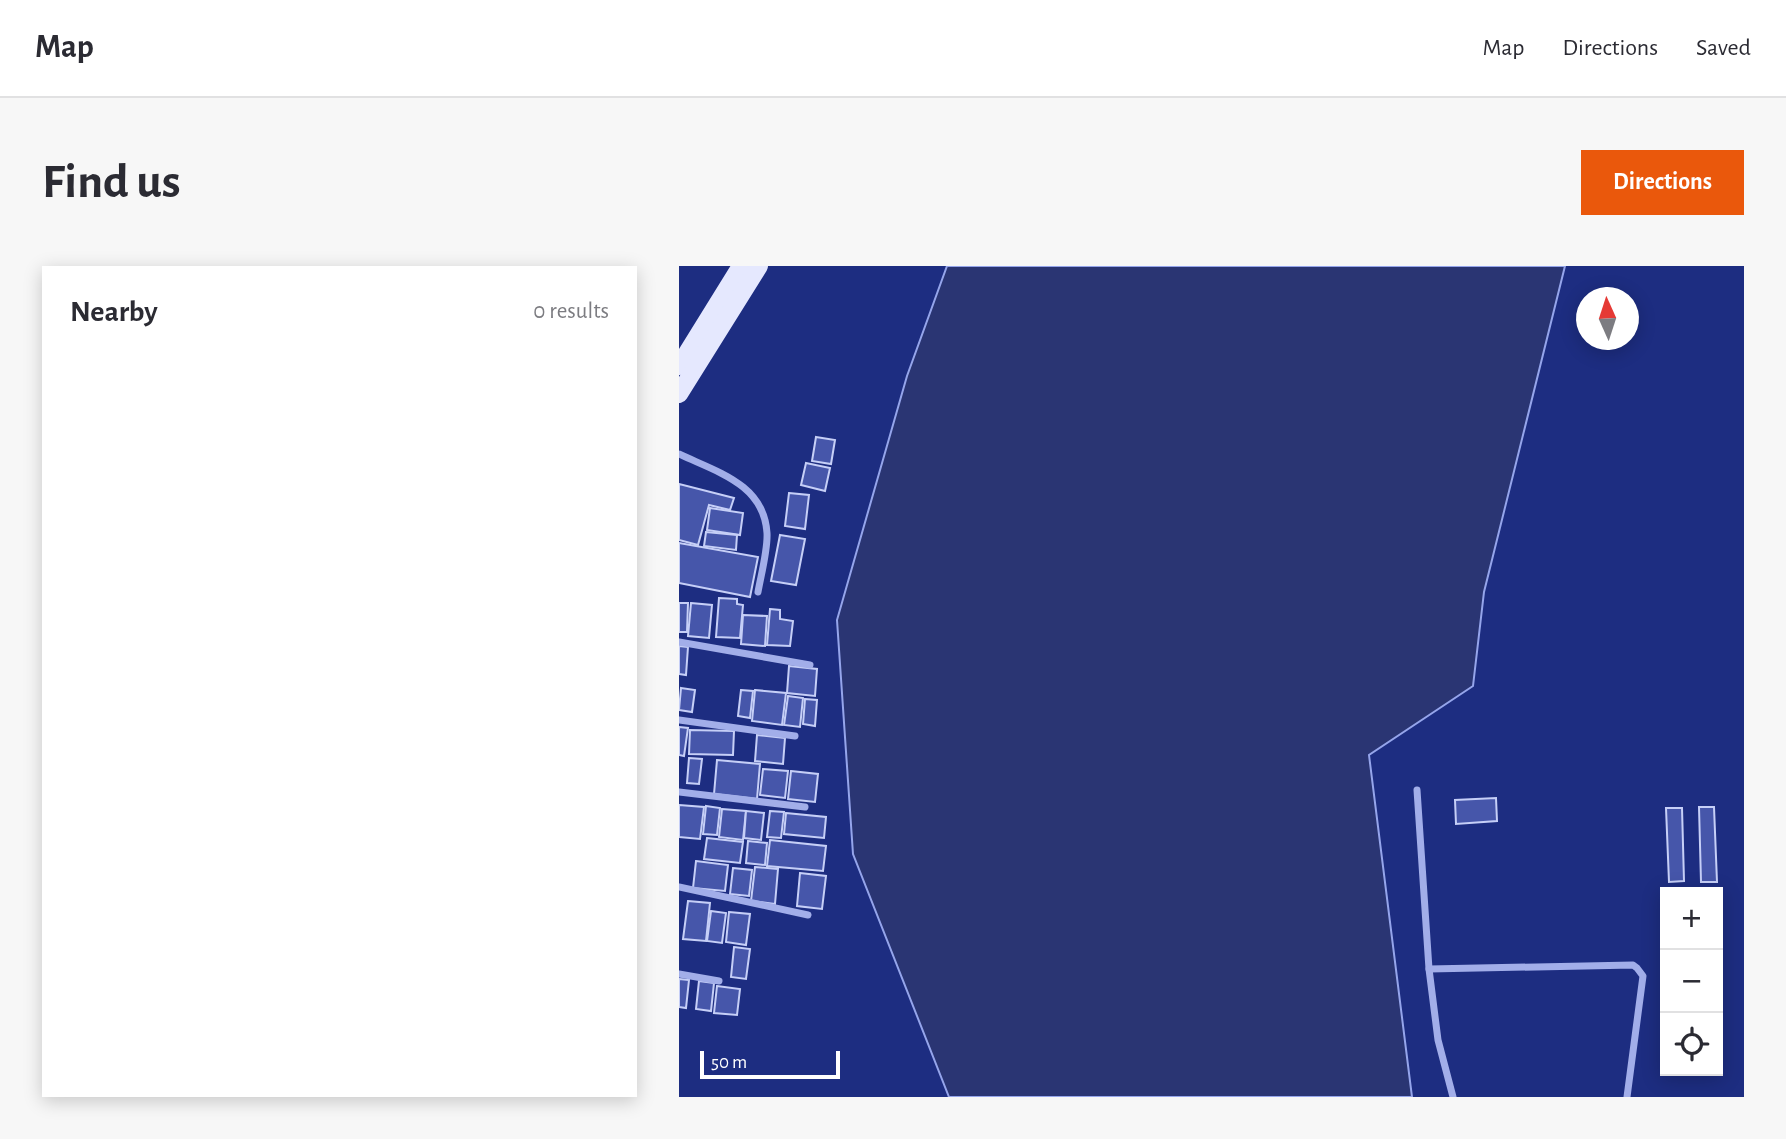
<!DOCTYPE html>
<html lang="en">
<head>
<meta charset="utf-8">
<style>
	:root { --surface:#fff; --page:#f7f7f7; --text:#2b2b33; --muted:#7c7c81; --line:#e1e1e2; --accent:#ea580c }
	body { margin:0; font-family:"Alegreya Sans",sans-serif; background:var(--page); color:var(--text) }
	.controls { position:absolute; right:21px; bottom:21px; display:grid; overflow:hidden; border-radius:0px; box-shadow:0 4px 18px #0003 }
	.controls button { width:63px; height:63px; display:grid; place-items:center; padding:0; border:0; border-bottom:2px solid var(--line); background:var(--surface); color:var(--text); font:35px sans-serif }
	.compass { position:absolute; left:897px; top:21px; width:63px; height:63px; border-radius:50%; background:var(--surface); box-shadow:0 4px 18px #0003; rotate:357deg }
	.scale { position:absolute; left:21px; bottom:18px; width:140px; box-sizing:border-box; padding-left:7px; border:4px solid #fff; border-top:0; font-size:19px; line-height:24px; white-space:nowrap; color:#fff; -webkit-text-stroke:5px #1d2d81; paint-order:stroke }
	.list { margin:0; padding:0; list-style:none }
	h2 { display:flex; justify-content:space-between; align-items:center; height:91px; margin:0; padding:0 28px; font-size:30px }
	h2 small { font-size:23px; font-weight:400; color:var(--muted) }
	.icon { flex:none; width:38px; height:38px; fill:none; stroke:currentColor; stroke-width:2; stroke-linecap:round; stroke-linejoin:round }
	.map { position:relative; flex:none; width:1065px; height:831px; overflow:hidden; border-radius:0px }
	header { display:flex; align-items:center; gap:42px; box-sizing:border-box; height:98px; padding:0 35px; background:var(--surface); border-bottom:2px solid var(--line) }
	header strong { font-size:33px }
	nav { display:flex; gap:38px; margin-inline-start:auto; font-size:24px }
	.intro { display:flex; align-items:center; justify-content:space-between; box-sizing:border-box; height:168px; padding:0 42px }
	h1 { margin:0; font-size:49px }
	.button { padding:18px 32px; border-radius:0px; background:var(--accent); color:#fff; font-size:24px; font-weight:700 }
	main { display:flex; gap:42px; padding:0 42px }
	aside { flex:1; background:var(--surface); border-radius:0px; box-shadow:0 4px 18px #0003 }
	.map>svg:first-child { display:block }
</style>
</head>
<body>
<header>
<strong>Map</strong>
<nav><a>Map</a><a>Directions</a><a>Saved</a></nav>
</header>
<div class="intro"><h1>Find us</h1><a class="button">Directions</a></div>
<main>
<aside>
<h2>Nearby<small>0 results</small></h2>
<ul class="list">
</ul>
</aside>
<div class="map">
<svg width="1065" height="831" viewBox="0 0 1065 831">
	<rect width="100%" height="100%" fill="#1d2d81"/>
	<!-- water -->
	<path fill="#2a3573" stroke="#95a5eb" stroke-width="2" d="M268,0h618l-81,326 -11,94 -104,69 43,342h-463l-96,-243 -16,-234 70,-244z"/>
	<!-- building -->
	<g fill="#4656aa" stroke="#c6cff7" stroke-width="2">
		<path d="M137,171l19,3 -4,24 -19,-3z"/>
		<path d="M127,197l24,5 -5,23 -24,-6z"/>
		<path d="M0,218l55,14 -4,12 -21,-5 -11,40 -19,-5z"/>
		<path d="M110,227l20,2 -4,34 -20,-3z"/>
		<path d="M31,242l33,5 -3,22 -33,-5z"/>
		<path d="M27,266l31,3 -1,15 -32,-4z"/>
		<path d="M101,269l25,4 -9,46 -25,-4z"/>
		<path d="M0,277l79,14 -8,40 -71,-14z"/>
		<path d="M40,332l18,1v5l6,1 -3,33 -24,-1z"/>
		<path d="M0,337h9l-1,29h-8z"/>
		<path d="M12,337l21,2 -3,33 -21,-2z"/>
		<path d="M91,343l10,1v9l13,2 -3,25 -23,-1z"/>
		<path d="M64,349l24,1 -2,30 -24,-2z"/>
		<path d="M0,380l9,1 -2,28 -7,-1z"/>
		<path d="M110,400l28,3 -2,27 -28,-3z"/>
		<path d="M2,422l14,2 -3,22 -13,-2z"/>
		<path d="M62,424l12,1 -3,27 -12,-2z"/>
		<path d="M76,424l31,3 -4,32 -30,-4z"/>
		<path d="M109,430l15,2 -3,29 -16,-2z"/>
		<path d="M126,433l12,1 -2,26 -12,-2z"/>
		<path d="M0,461l9,1 -4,28 -5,-1z"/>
		<path d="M11,464l44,1 -1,24 -44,-1z"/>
		<path d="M78,469l28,3 -2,26 -28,-3z"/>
		<path d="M10,492l13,1 -3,25 -12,-1z"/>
		<path d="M38,494l43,4 -3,35 -43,-5z"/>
		<path d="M84,503l25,2 -3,27 -25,-3z"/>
		<path d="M112,505l27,3 -3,28 -27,-3z"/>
		<path d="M817,532l1,23 -41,3 -1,-24z"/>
		<path d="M0,539l25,2 -4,32 -21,-2z"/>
		<path d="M27,540l14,2 -3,27 -14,-1z"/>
		<path d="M1020,541h15l3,75h-16z"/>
		<path d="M987,542h16l2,73 -15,1z"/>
		<path d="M43,543l24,2 -3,29 -24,-3z"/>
		<path d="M67,545l18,2 -3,27 -17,-2z"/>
		<path d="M91,545l14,1 -3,26 -14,-1z"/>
		<path d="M107,547l40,4 -2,21 -40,-4z"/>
		<path d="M28,572l36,4 -3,21 -36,-4z"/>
		<path d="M91,574l56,6 -3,25 -56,-5z"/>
		<path d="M69,575l19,2 -2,22 -19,-2z"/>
		<path d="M17,595l32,4 -3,26 -32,-3z"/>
		<path d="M76,601l23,2 -3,35 -24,-3z"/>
		<path d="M54,602l19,2 -3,26 -19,-2z"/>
		<path d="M121,607l26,3 -4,33 -25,-3z"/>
		<path d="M9,635l22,2 -4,38 -23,-2z"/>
		<path d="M32,645l15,2 -4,30 -15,-2z"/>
		<path d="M50,646l21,2 -4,31 -20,-3z"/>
		<path d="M55,681l16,2 -4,30 -15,-2z"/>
		<path d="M0,713l10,1 -3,28 -7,-1z"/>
		<path d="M20,715l15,2 -3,28 -15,-2z"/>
		<path d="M38,720l23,3 -3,26 -23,-2z"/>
	</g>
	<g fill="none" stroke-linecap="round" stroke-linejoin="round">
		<!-- street -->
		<g stroke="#a2aee9" stroke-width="7">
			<path d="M0,188c38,18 85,30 88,79 1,16 -6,42 -9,59"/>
			<path d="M0,376l131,23"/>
			<path d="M0,454l116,16"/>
			<path d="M738,524l12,179 9,71 15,57"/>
			<path d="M0,526l126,15"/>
			<path d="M0,621l129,28"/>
			<path d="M750,703l204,-4 4,3 6,8 -16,121"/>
			<path d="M0,708l40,7"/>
		</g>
		<!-- primary -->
		<g stroke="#e5e8fe" stroke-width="18">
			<path d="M0,100l62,-100"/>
			<path d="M0,128l80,-128"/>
		</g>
	</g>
</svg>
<div class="controls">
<button>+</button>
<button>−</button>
<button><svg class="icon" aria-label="locate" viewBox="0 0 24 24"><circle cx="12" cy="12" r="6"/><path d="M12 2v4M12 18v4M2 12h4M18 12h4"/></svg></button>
</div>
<svg class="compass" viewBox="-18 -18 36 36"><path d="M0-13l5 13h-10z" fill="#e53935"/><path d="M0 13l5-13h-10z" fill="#7c7c81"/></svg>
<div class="scale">50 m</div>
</div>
</main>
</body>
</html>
